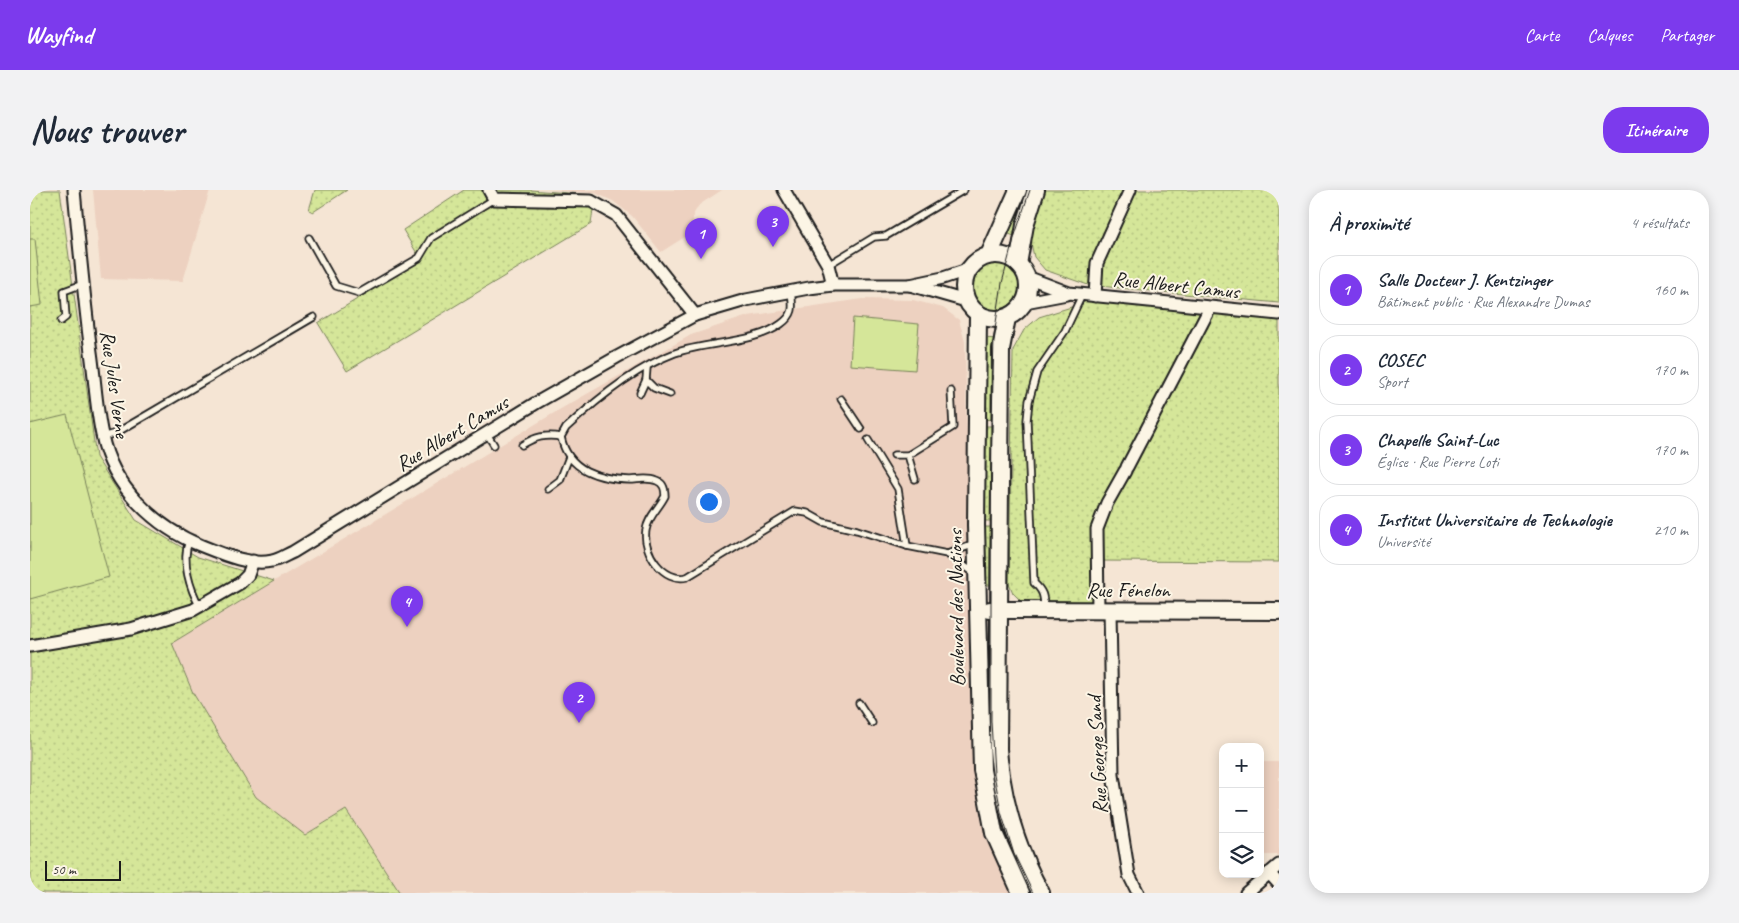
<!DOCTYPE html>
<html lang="fr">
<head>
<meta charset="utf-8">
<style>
	:root { --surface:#fff; --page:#f2f2f3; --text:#1f2937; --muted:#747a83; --line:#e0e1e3; --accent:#7c3aed }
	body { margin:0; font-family:Caveat,sans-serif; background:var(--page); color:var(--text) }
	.controls { position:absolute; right:15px; bottom:15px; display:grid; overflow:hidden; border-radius:10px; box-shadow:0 2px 12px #0003 }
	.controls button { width:45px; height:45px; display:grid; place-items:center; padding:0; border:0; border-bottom:1px solid var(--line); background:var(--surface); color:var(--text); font:25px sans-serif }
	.scale { position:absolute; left:15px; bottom:12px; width:76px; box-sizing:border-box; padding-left:5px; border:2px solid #1c1c1c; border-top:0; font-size:14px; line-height:18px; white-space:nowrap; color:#1c1c1c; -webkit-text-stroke:4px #fcf5e5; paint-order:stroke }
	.you { position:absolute; left:678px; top:311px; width:18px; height:18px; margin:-12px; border:4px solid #fff; border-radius:50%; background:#1a73e8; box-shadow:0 0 0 8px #1a73e833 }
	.badge { display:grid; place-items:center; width:32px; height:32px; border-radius:50%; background:var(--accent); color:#fff; font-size:16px; font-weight:700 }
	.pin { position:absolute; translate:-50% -41px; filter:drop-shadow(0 1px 2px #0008) }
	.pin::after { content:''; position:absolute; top:26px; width:18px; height:15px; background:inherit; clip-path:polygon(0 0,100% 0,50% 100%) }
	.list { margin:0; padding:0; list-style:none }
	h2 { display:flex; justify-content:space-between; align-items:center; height:65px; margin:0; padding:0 20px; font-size:21px }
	h2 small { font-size:16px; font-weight:400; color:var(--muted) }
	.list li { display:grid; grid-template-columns:32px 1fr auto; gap:15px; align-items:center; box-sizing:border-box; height:70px; margin:0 10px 10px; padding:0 10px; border:1px solid var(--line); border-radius:20px }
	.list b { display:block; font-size:19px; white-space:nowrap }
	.list p { margin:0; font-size:16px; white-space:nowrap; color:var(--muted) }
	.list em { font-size:16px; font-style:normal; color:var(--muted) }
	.icon { flex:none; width:28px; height:28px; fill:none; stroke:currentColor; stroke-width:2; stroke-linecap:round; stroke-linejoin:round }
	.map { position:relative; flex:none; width:1249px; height:703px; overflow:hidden; border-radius:20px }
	header { display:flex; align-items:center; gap:30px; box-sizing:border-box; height:70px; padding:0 25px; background:var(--accent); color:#fff }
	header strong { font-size:24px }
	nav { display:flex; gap:28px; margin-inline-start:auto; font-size:18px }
	.intro { display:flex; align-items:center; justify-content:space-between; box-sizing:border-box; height:120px; padding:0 30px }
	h1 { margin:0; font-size:35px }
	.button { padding:12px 22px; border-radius:20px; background:var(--accent); color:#fff; font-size:18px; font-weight:700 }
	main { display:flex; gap:30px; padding:0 30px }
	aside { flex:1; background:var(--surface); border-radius:20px; box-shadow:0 2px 12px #0003 }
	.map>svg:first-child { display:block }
</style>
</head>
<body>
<header>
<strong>Wayfind</strong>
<nav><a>Carte</a><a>Calques</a><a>Partager</a></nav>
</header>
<div class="intro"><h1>Nous trouver</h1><a class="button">Itinéraire</a></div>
<main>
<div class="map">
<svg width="1249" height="703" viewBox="0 0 1249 703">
	<defs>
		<pattern id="grass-dots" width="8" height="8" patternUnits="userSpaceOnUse" patternTransform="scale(1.25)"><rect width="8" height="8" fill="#d5e699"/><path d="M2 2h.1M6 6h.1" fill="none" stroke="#b6c583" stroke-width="1.8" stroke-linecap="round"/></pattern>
	</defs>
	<rect width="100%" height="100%" fill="#f5e5d4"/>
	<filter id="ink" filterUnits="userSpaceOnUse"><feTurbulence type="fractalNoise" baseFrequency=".02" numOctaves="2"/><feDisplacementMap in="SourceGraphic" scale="10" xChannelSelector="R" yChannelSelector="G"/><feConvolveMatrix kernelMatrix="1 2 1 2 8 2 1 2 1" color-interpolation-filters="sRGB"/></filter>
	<g filter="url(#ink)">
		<!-- built -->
		<g fill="#edd1c0">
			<path d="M63,0h117l-27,91 -82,-2z"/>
			<path d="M515,0h177l-23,15 -6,10v7l6,6 -38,24 -29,-36 -19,-15 -18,-8z"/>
			<path d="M832,109l51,1 30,8 16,12 6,22 8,408 8,66 33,77h-614l-54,-83 -41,25 -49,-38 -63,-104 -22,-50 393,-236 127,-72 57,-19z"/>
			<rect x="1230" y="572" width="19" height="93"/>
		</g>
		<!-- grass -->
		<g fill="url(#grass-dots)" stroke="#78815a">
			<path d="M0,0h30l36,267 40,63 62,37 76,24 -102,62 21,50 63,104 49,38 41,-25 54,83h-370z"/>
			<path d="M285,0h32l-34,22 -4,-2z"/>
			<path d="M434,0h66l65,5 -4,29 -244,147 -29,-48 103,-63 -18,-30z"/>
			<path d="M992,0h12l-15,48 -15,-6z"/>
			<path d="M1014,0h235v113l-191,-18 -43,-15 -11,-13 -4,-19 5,-23z"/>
			<circle cx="965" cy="96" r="24"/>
			<path d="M1065,106l184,18v248l-182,-1 1,50 -68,-1 -17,-17 -4,-10 4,-233 11,-20 15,-13 42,-13z"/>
			<path d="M952,148l17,1 -2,80 -18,1z"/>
			<path d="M954,236h9l-1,95h-9z"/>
			<path d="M949,337h18l-1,58h-15z"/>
		</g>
		<!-- pitch -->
		<g fill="#d5e699" stroke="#78815a">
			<path d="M0,49h5l7,66 -12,2z"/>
			<path d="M823,128l66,6 -4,46 -65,-5z"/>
			<path d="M37,225l42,162 -79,22v-175z"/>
		</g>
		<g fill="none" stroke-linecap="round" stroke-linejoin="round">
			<!-- lane casing -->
			<g stroke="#1c1c1c" stroke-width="9">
				<g id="lane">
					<path d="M279,48l27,48 23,7 60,-35 12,-20 63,-39"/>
					<path d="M798,75l46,-28 12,-1 78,-46"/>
					<path d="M761,101c2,16 4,23 -10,33 -27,20 -73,17 -106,29 -40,15 -78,46 -109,75l-5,9c7,34 38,42 69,43 8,0 18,-3 27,1 7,2 8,9 8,15 -6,12 -17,21 -19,34 -4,22 18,53 41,47l108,-66 12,2 16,9 34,8 50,16 40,8"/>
					<path d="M31,131l5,-4 -2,-26 19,-7"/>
					<path d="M617,178l-1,12 8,8 16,6"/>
					<path d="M610,203l6,-13"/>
					<path d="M811,209l20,30"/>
					<path d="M457,244l7,11"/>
					<path d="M72,247l14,-4 198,-116"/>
					<path d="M838,250l30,49 9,57"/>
					<path d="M492,255c13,-8 24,-11 39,-8"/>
					<path d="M864,265h14l45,-28 -2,-36"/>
					<path d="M878,265l7,24"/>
					<path d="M518,299l12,-9 9,-23"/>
					<path d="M159,351c-8,20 1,48 11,66"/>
					<path d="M943,382l-26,-18 28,-10"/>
					<path d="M1014,418c0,-12 -1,-17 -10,-25l-7,-163 2,-19 8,-29 28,-41 17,-36"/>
					<path d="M829,513l13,20"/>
				</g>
			</g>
			<!-- street casing -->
			<g stroke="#1c1c1c" stroke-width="15">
				<g id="street">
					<path d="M44,0c5,54 10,108 17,162 4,28 5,56 11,83 10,52 53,92 100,111 20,8 48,20 70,15 7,-1 14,-6 21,-9l243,-149 81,-46 78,-42 51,-15 63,-12 24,-3h77l33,-7 24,-8"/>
					<path d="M459,0l5,9 97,2 25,14 79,100"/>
					<path d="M754,0l44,75 5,20"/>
					<path d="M997,87l42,16 210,21"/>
					<path d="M880,95l56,16"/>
					<path d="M1065,106l2,-33 33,-73"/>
					<path d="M995,112l42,-8"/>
					<path d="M1097,277l83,-159"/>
					<path d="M1068,421l-1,-82 10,-26 18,-32"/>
					<path d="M1080,421l3,164 16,100 9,18"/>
					<path d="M0,456l101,-17 62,-19 47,-27 8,-8 5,-14"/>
					<path d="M1239,683l10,11"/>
					<path d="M1216,703l33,-28"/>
				</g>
			</g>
			<!-- secondary casing -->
			<g stroke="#1c1c1c" stroke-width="20">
				<g id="secondary">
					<circle cx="966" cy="97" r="32"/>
					<path d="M959,65l29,-65"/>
					<path d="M988,74l7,-39 11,-35"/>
					<path d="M948,124l-2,211 6,245 12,63 27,60"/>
					<path d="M977,128l-6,31 -3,400c4,52 18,98 43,144"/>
					<path d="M960,420l289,1"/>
				</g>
			</g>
			<!-- lane -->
			<use href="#lane" stroke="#fcf5e5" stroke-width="5.5"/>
			<!-- street -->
			<use href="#street" stroke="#fcf5e5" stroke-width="11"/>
			<!-- secondary -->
			<use href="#secondary" stroke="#fcf5e5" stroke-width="16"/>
			<!-- tram -->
			<path stroke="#1c1c1c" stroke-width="1" d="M1000,0l-17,51 -11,42 -8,53 -3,128v257l3,53 7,38 13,42 19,39"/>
		</g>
	</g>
	<g text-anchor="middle" stroke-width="4" stroke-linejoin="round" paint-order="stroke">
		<!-- street labels -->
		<g font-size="21" fill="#1c1c1c" stroke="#fcf5e5">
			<text transform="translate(1146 95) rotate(6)" y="7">Rue Albert Camus</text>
			<text transform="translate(85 194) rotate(82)" y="7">Rue Jules Verne</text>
			<text transform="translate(422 243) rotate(-31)" y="7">Rue Albert Camus</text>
			<text x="1098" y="407">Rue Fénelon</text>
			<text transform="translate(926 418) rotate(-91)" y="7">Boulevard des Nations</text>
			<text transform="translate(1067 565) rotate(-93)" y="7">Rue George Sand</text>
		</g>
	</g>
</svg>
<div class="controls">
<button>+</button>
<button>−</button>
<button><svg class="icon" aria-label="layers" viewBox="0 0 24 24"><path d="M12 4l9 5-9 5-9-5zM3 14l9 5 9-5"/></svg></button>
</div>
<div class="scale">50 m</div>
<div class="you"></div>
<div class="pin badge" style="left:671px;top:69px">1</div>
<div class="pin badge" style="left:549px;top:533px">2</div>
<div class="pin badge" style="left:743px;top:57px">3</div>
<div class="pin badge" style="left:377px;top:437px">4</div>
</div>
<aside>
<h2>À proximité<small>4 résultats</small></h2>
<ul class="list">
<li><span class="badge">1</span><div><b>Salle Docteur J. Kentzinger</b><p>Bâtiment public · Rue Alexandre Dumas</p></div><em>160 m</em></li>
<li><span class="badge">2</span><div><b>COSEC</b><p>Sport</p></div><em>170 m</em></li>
<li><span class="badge">3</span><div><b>Chapelle Saint-Luc</b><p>Église · Rue Pierre Loti</p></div><em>170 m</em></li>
<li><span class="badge">4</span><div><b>Institut Universitaire de Technologie</b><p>Université</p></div><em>210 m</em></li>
</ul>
</aside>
</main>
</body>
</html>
